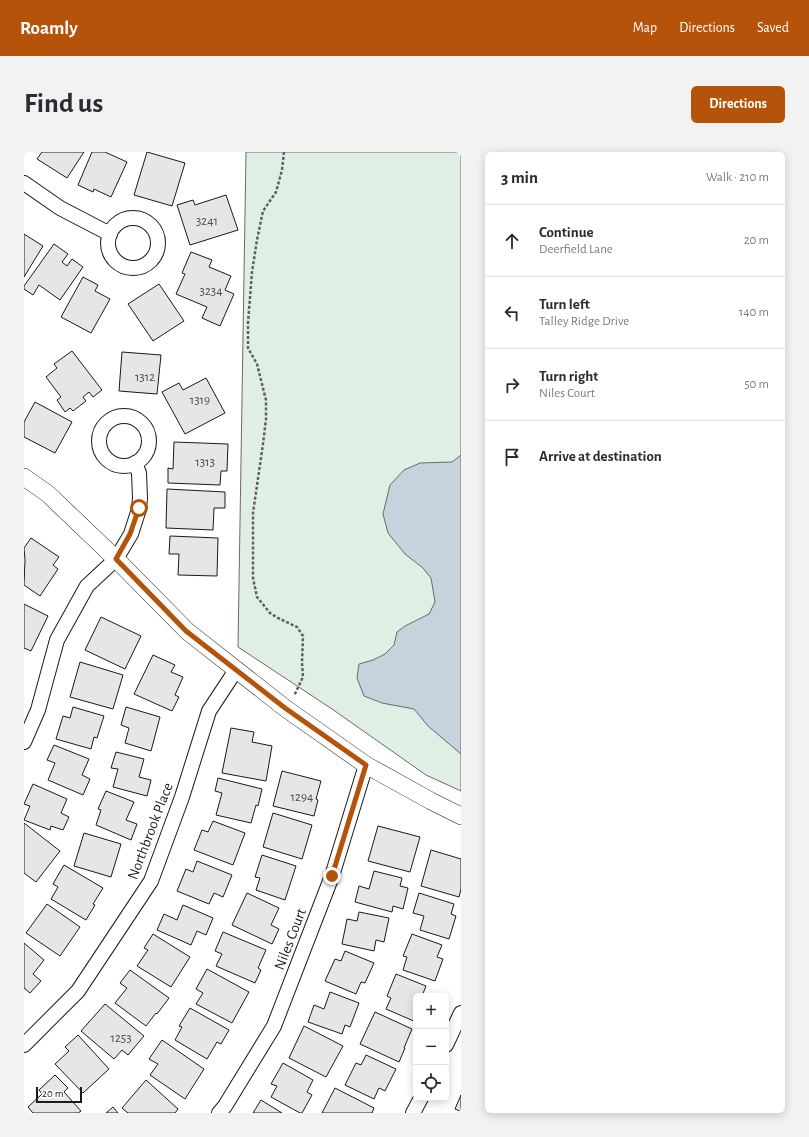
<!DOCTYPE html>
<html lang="en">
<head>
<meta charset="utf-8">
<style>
	:root { --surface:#fff; --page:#f2f2f3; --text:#2b2b33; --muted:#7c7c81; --line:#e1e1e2; --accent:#b45309 }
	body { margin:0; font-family:"Alegreya Sans",sans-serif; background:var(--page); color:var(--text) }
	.controls { position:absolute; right:12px; bottom:12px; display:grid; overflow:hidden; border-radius:6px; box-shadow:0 2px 10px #0003 }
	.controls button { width:36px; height:36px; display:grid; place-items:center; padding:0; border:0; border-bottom:1px solid var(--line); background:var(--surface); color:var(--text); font:20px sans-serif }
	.scale { position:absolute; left:12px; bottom:10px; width:46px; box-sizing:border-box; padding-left:4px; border:2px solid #1a1a1a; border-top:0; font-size:11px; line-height:14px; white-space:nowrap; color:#1a1a1a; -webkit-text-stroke:3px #fff; paint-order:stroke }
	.stop { position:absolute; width:12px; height:12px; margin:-9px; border:3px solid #b45309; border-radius:50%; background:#fff }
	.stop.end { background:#b45309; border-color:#fff; box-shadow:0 1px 4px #0008 }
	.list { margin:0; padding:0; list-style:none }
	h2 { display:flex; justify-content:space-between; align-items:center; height:52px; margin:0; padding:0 16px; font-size:17px }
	h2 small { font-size:13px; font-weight:400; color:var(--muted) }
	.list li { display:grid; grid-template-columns:26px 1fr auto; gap:12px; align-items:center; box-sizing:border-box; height:72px; padding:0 16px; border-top:1px solid var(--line) }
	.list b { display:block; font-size:15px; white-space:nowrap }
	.list p { margin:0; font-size:13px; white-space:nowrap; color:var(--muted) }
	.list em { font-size:13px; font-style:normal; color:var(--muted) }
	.icon { flex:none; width:22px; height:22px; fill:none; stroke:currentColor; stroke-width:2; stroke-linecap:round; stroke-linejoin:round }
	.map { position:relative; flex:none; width:437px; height:961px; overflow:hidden; border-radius:6px }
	header { display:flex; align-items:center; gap:24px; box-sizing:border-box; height:56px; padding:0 20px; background:var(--accent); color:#fff }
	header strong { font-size:19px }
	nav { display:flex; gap:22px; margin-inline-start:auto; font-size:14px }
	.intro { display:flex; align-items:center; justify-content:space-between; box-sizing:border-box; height:96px; padding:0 24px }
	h1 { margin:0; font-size:28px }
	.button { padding:10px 18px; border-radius:6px; background:var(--accent); color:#fff; font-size:14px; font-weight:700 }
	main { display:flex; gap:24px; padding:0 24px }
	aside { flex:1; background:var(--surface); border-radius:6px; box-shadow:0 2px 10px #0003 }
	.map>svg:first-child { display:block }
</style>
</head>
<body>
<header>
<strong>Roamly</strong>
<nav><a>Map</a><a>Directions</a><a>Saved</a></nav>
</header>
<div class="intro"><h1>Find us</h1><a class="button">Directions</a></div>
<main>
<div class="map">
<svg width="437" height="961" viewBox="0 0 437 961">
	<rect width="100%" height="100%" fill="#fff"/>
	<!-- green -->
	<path fill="#e0efe3" stroke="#6a6a6a" d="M222,0h215v639l-35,-16 -94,-66 -94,-62z"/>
	<!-- water -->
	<path fill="#c6d2dc" stroke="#6a6a6a" d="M437,303v299l-33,-28 -14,-17 -32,-6 -18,-7 -7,-18 2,-14 14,-4 12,-6 9,-9 3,-13 8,-6 24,-12 6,-12 -4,-24 -8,-10 -18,-14 -17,-21 -5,-19 7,-29 14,-15 16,-7 32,-1z"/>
	<!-- building -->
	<g fill="#e6e6e6" stroke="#1a1a1a">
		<path d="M18,0h42l-17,26 -30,-19z"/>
		<path d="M68,0h13l22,10 -16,35 -17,-8 -1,3 -15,-7z"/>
		<path d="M123,0l38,11 -13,43 -38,-11z"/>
		<path d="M202,43l12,35 -48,15 -13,-40 16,-5 2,5z"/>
		<path d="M0,82l19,12 -19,31z"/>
		<path d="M30,92l14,10 -6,8 5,4 5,-7 11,8 -23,33 -21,-15 -6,10 -9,-6v-3z"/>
		<path d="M167,100l21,8 -3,7 22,9 -6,14 9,4 -14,32 -18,-8 5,-11 -31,-13 9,-20 -3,-1z"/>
		<path d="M59,125l15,8 -3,6 15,8 -19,34 -30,-16z"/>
		<path d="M135,132l25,37 -31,20 -25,-37z"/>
		<path d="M48,199l30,39 -9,7 -4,-5 -6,5 3,4 -13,10 -3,-3 -5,4 -8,-12 4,-3 -15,-20 11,-9 -3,-4z"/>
		<path d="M98,200l39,3 -4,39 -38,-3z"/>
		<path d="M182,226l19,35 -40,21 -23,-42 17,-9 4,7z"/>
		<path d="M11,250l37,20 -17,31 -31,-16v-15z"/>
		<path d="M150,290l54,2 -1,27h-6l-1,14 -52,-2v-15l5,1z"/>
		<path d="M143,337l58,3v16h-11l-1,22 -47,-2z"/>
		<path d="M146,384l48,2 -1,38 -39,-1 1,-21h-10z"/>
		<path d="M7,386l28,19 -6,8 5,4 -18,27 -16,-11 1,-25 -1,-12z"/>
		<path d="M0,452l24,12 -17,35 -7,-3z"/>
		<path d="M77,465l40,19 -16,33 -40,-19z"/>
		<path d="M129,503l22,10 -4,7 12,5 -8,18 4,2 -7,14 -38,-17z"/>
		<path d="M56,510l43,13 -10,34 -43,-12z"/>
		<path d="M49,555l31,9 -7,22 -3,-1 -3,12 -35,-10 7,-23 7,2z"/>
		<path d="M102,555l34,10 -9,34 -26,-8 4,-15 -8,-3z"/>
		<path d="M207,576l23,4 -2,10 20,4 -6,35 -44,-8z"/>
		<path d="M30,593l35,14 -7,16 8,4 -7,16 -35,-15 7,-17 -8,-3z"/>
		<path d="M92,600l28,7 -5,18 12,3 -4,16 -34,-9 5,-18 -7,-1z"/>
		<path d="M258,619l39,10 -5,18 2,1 -4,16 -41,-10z"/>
		<path d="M194,626l44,11 -4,17 -2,-1 -5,18 -35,-8 6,-22 -7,-2z"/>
		<path d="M9,632l34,15 -6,14 8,4 -6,13 -12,-4 -1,4 -26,-10 6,-14 -6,-2z"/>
		<path d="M82,639l28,11 -8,18 11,4 -6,16 -35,-15 5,-15 -3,-1z"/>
		<path d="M249,661l39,12 -10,34 -39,-12z"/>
		<path d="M189,669l32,12 -12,32 -39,-15 8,-20 6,2z"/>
		<path d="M0,671l36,28 -24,31 -12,-9z"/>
		<path d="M354,674l42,11 -10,35 -42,-11z"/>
		<path d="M60,681l37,11 -10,33 -37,-11z"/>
		<path d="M407,698l30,9v30l-2,8 -38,-11z"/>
		<path d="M238,703l34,11 -11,34 -29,-10 4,-12 -5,-1z"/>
		<path d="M173,709l35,14 -9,22 -9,-4 -5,11 -32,-13 9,-22 7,3z"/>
		<path d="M40,713l39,23 -10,16 2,1 -9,15 -35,-21 7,-12 -5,-3z"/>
		<path d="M350,719l28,7 -2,8 8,2 -5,21 -10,-3 -1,6 -37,-10 4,-16 10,3z"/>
		<path d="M223,741l32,15 -8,17 8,4 -7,15 -40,-19z"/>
		<path d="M395,741l35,11 -3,10 5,2 -7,23 -29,-9 4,-14 -11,-3z"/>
		<path d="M23,752l33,23 -20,29 -34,-23z"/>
		<path d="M159,753l30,13 -7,17 -9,-4 -6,14 -34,-15 7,-16 13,6z"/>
		<path d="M335,760l30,6 -5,24 -8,-2 -2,11 -32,-7 5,-25 10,2z"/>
		<path d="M199,780l43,18 -8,18 3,2 -6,13 -39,-17 6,-12 -7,-3z"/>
		<path d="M129,782l37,23 -19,30 -34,-21 11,-16 -4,-2z"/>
		<path d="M388,782l30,11 -5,12 6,2 -8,22 -32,-11 4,-13 -4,-1z"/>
		<path d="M0,791l20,17 -11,14 8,7 -11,12 -6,-5z"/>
		<path d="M321,799l29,12 -9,20 -4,-1 -5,12 -31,-13 10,-22 6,2z"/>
		<path d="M183,817l42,23 -17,31 -36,-19 7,-11 -7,-4z"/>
		<path d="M106,818l39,28 -12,16 -1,-1 -10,13 -31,-23 12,-15 -7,-5z"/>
		<path d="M372,822l30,12 -4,10h-6v26l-30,-13 5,-11 -4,-2z"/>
		<path d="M306,840l29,11 -9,24 -5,-2 -3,9 -34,-12 6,-17 10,4z"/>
		<path d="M81,852l39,32 -16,19 -6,-5 -8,9 -33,-28z"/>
		<path d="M166,856l39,22 -8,14 -4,-2 -10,17 -32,-19 7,-13 -3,-1z"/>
		<path d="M351,860l37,17 -8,19h1l-6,14 -39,-18z"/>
		<path d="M280,874l39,20 -17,31 -37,-19z"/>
		<path d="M54,883l31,34 -26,24 -28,-29 14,-13 -4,-4z"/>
		<path d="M138,888l42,29 -19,30 -35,-24 8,-11 -9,-5z"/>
		<path d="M342,903l30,14 -11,22 -6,-3 -5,11 -29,-14 11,-22 5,2z"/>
		<path d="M259,911l30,17 -6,12 5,3 -10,18h-2l-29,-16 6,-11 -6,-2z"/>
		<path d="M31,923l13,13 -4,4 17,19 -3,2h-45l-5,-6 14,-13 -3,-4z"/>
		<path d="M122,928l32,29 -3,4h-47l-6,-5z"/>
		<path d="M311,936l39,20 -2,5h-50z"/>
		<path d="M437,943v18h-2l1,-2 -5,-2z"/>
		<path d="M237,948l21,13h-29z"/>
		<path d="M89,955l5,6h-12z"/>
	</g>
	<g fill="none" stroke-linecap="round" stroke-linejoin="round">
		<!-- minor casing -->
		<g stroke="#1a1a1a" stroke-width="16">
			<g id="minor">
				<path d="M0,31l36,25 50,26"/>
				<circle cx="109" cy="91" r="25"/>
				<circle cx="100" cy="289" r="25"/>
				<path d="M0,590l14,-32 19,-70 30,-54 29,-27 15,-25 8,-25 1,-11 -1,-25 -4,-10"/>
				<path d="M0,893l54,-54 73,-110 31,-84 27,-86 27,-41"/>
				<path d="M422,893l15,-32"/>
				<path d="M195,961l6,-7 49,-80 58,-150 34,-111"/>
				<path d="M389,961l8,-15"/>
			</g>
		</g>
		<!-- tertiary casing -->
		<g stroke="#1a1a1a" stroke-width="18">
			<path id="tertiary" d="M0,325l24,17 68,65 71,72 98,77 81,57 65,36 30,15"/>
		</g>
		<!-- path -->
		<path stroke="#5f5f5f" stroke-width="2.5" stroke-dasharray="3 2" stroke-linecap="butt" d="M260,0l-2,18 -6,22 -13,19 -6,29 -5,32 -4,51v25l9,16 9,36v19l-3,25 -10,69v65l4,19 13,16 8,5 19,9 6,9 -1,27 1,14 -9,19"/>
		<!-- minor -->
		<use href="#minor" stroke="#fff" stroke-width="14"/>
		<!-- tertiary -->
		<use href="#tertiary" stroke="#fff" stroke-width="17"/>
	</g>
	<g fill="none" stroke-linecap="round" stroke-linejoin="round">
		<!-- route -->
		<path stroke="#b45309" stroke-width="5" d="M115,356l-9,26 -14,25 70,72 99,77 81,57 -34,111"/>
	</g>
	<g text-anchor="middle" stroke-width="3" stroke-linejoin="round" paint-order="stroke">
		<!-- number labels -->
		<g font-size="13" fill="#4d4d4d">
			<text x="183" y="73">3241</text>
			<text x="187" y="143">3234</text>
			<text x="121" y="229">1312</text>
			<text x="176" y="252">1319</text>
			<text x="181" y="314">1313</text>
			<text x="278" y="649">1294</text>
			<text x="97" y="890">1253</text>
		</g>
		<!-- street labels -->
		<g font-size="15" fill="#1a1a1a" stroke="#fff">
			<text transform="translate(126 679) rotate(-69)" y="5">Northbrook Place</text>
			<text transform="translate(266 787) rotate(-69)" y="5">Niles Court</text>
		</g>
	</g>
</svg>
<div class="controls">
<button>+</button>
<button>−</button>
<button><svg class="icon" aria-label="locate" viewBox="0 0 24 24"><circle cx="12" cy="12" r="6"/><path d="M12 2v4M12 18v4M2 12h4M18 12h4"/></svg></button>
</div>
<div class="scale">20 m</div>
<div class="stop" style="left:115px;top:356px"></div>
<div class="stop end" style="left:308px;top:724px"></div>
</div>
<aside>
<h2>3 min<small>Walk · 210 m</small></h2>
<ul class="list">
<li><svg class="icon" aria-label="ahead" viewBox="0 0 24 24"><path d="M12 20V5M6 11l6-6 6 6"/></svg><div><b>Continue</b><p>Deerfield Lane</p></div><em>20 m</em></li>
<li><svg class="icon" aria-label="left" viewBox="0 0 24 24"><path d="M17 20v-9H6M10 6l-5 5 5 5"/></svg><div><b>Turn left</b><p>Talley Ridge Drive</p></div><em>140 m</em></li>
<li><svg class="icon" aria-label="right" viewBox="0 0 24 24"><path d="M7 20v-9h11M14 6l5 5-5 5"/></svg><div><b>Turn right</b><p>Niles Court</p></div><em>50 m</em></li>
<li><svg class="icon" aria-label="arrive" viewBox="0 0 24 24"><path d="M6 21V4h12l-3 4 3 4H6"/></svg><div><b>Arrive at destination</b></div></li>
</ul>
</aside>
</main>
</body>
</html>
